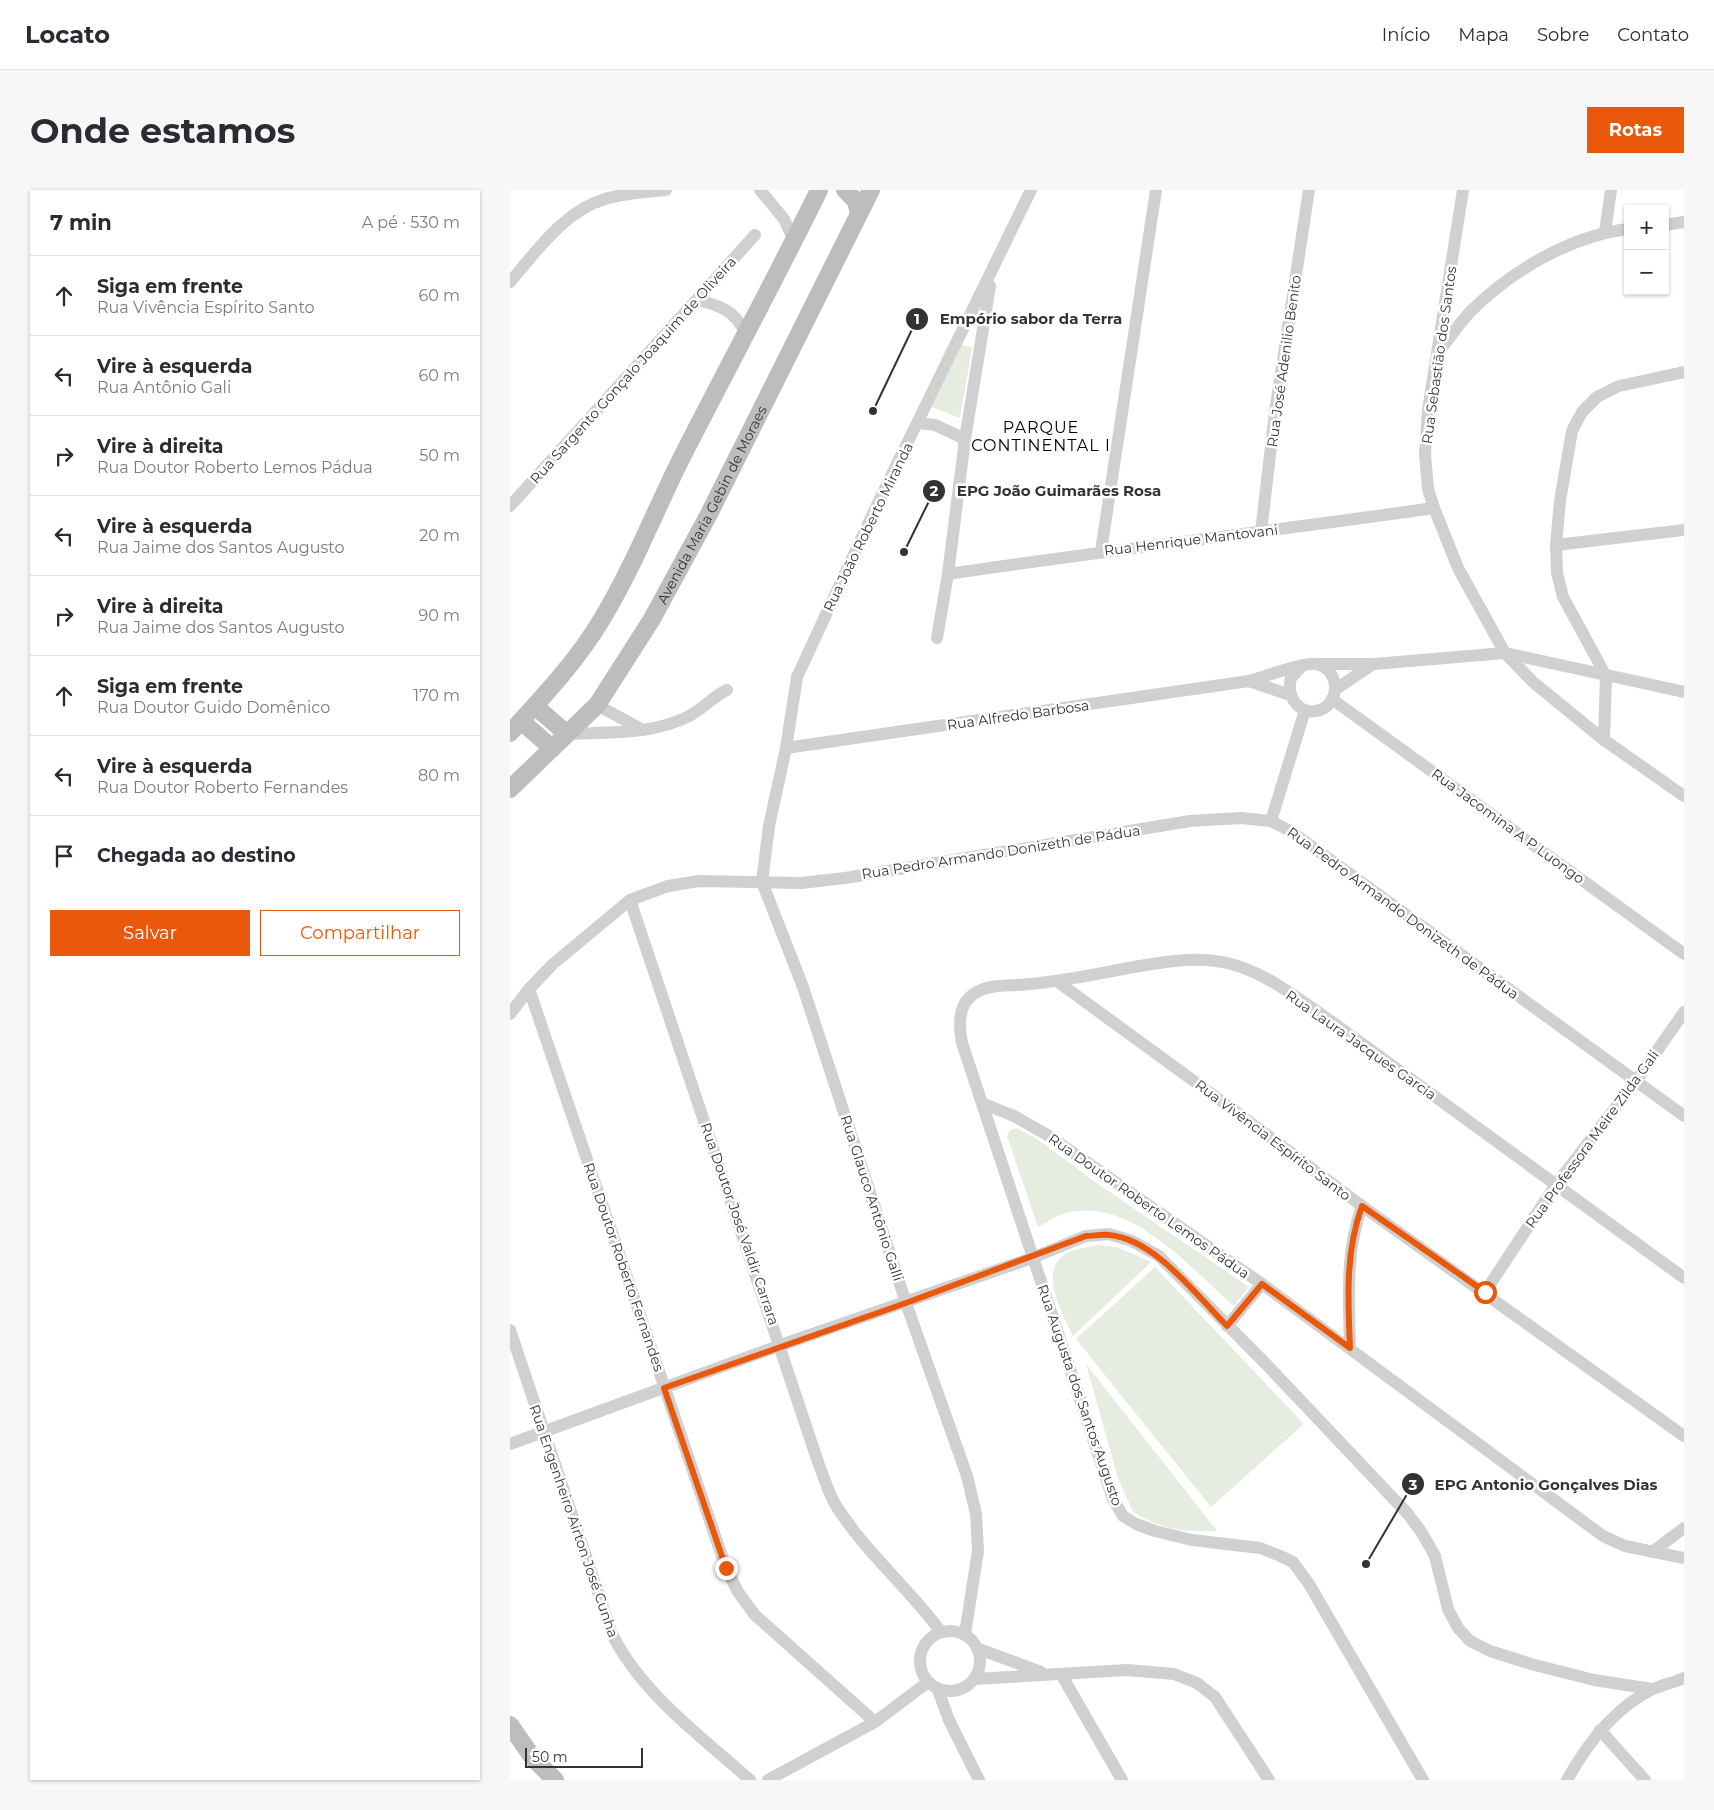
<!DOCTYPE html>
<html lang="pt">
<head>
<meta charset="utf-8">
<style>
	:root { --surface:#fff; --page:#f7f7f7; --text:#2b2b33; --muted:#7c7c81; --line:#e1e1e2; --accent:#ea580c }
	body { margin:0; font-family:Montserrat,sans-serif; background:var(--page); color:var(--text) }
	.controls { position:absolute; right:15px; top:15px; display:grid; overflow:hidden; border-radius:0px; box-shadow:0 1px 4px #0004 }
	.controls button { width:45px; height:45px; display:grid; place-items:center; padding:0; border:0; border-bottom:1px solid var(--line); background:var(--surface); color:var(--text); font:25px sans-serif }
	.scale { position:absolute; left:15px; bottom:12px; width:118px; box-sizing:border-box; padding-left:5px; border:2px solid #333; border-top:0; font-size:14px; line-height:18px; white-space:nowrap; color:#333; -webkit-text-stroke:4px #fff; paint-order:stroke }
	.stop { position:absolute; width:15px; height:15px; margin:-11px; border:4px solid #ea580c; border-radius:50%; background:#fff }
	.stop.end { background:#ea580c; border-color:#fff; box-shadow:0 1px 5px #0008 }
	.list { margin:0; padding:0; list-style:none }
	h2 { display:flex; justify-content:space-between; align-items:center; height:65px; margin:0; padding:0 20px; font-size:21px }
	h2 small { font-size:16px; font-weight:400; color:var(--muted) }
	.list li { display:grid; grid-template-columns:32px 1fr auto; gap:15px; align-items:center; box-sizing:border-box; height:80px; padding:0 20px; border-top:1px solid var(--line) }
	.list b { display:block; font-size:19px; white-space:nowrap }
	.list p { margin:0; font-size:16px; white-space:nowrap; color:var(--muted) }
	.list em { font-size:16px; font-style:normal; color:var(--muted) }
	.actions { display:flex; gap:10px; padding:15px 20px }
	.actions a { flex:1; padding:11px 0; border:1px solid var(--accent); border-radius:0px; text-align:center; font-size:18px; color:var(--accent) }
	.actions .main { background:var(--accent); color:#fff }
	.icon { flex:none; width:28px; height:28px; fill:none; stroke:currentColor; stroke-width:2; stroke-linecap:round; stroke-linejoin:round }
	.map { position:relative; flex:none; width:1174px; height:1590px; overflow:hidden; border-radius:0px }
	header { display:flex; align-items:center; gap:30px; box-sizing:border-box; height:70px; padding:0 25px; background:var(--surface); border-bottom:1px solid var(--line) }
	header strong { font-size:24px }
	nav { display:flex; gap:28px; margin-inline-start:auto; font-size:18px }
	.intro { display:flex; align-items:center; justify-content:space-between; box-sizing:border-box; height:120px; padding:0 30px }
	h1 { margin:0; font-size:35px }
	.button { padding:12px 22px; border-radius:0px; background:var(--accent); color:#fff; font-size:18px; font-weight:700 }
	main { display:flex; gap:30px; padding:0 30px }
	aside { flex:1; background:var(--surface); border-radius:0px; box-shadow:0 1px 4px #0004 }
	.map>svg:first-child { display:block }
</style>
</head>
<body>
<header>
<strong>Locato</strong>
<nav><a>Início</a><a>Mapa</a><a>Sobre</a><a>Contato</a></nav>
</header>
<div class="intro"><h1>Onde estamos</h1><a class="button">Rotas</a></div>
<main>
<aside>
<h2>7 min<small>A pé · 530 m</small></h2>
<ul class="list">
<li><svg class="icon" aria-label="ahead" viewBox="0 0 24 24"><path d="M12 20V5M6 11l6-6 6 6"/></svg><div><b>Siga em frente</b><p>Rua Vivência Espírito Santo</p></div><em>60 m</em></li>
<li><svg class="icon" aria-label="left" viewBox="0 0 24 24"><path d="M17 20v-9H6M10 6l-5 5 5 5"/></svg><div><b>Vire à esquerda</b><p>Rua Antônio Gali</p></div><em>60 m</em></li>
<li><svg class="icon" aria-label="right" viewBox="0 0 24 24"><path d="M7 20v-9h11M14 6l5 5-5 5"/></svg><div><b>Vire à direita</b><p>Rua Doutor Roberto Lemos Pádua</p></div><em>50 m</em></li>
<li><svg class="icon" aria-label="left" viewBox="0 0 24 24"><path d="M17 20v-9H6M10 6l-5 5 5 5"/></svg><div><b>Vire à esquerda</b><p>Rua Jaime dos Santos Augusto</p></div><em>20 m</em></li>
<li><svg class="icon" aria-label="right" viewBox="0 0 24 24"><path d="M7 20v-9h11M14 6l5 5-5 5"/></svg><div><b>Vire à direita</b><p>Rua Jaime dos Santos Augusto</p></div><em>90 m</em></li>
<li><svg class="icon" aria-label="ahead" viewBox="0 0 24 24"><path d="M12 20V5M6 11l6-6 6 6"/></svg><div><b>Siga em frente</b><p>Rua Doutor Guido Domênico</p></div><em>170 m</em></li>
<li><svg class="icon" aria-label="left" viewBox="0 0 24 24"><path d="M17 20v-9H6M10 6l-5 5 5 5"/></svg><div><b>Vire à esquerda</b><p>Rua Doutor Roberto Fernandes</p></div><em>80 m</em></li>
<li><svg class="icon" aria-label="arrive" viewBox="0 0 24 24"><path d="M6 21V4h12l-3 4 3 4H6"/></svg><div><b>Chegada ao destino</b></div></li>
</ul>
<div class="actions"><a class="main">Salvar</a><a>Compartilhar</a></div>
</aside>
<div class="map">
<svg width="1174" height="1590" viewBox="0 0 1174 1590">
	<rect width="100%" height="100%" fill="#fff"/>
	<!-- green -->
	<g fill="#e6ecdf">
		<path d="M452,155l10,3 -12,70 -28,-11z"/>
		<path d="M506,938l18,9 64,47 151,103 -15,19c-44,-38 -100,-107 -165,-94 -10,2 -21,10 -31,15l-31,-91 3,-6z"/>
		<path d="M587,1055l20,2 34,15 -78,74c-11,-24 -40,-72 1,-86 7,-2 15,-3 23,-5z"/>
		<path d="M645,1077l149,157 -93,83 -135,-168z"/>
		<path d="M576,1174l131,167c-31,2 -57,-2 -84,-19l-15,-34z"/>
	</g>
	<g fill="none" stroke-linecap="round" stroke-linejoin="round">
		<!-- street -->
		<g stroke="#d0d0d0" stroke-width="12">
			<path d="M250,0l24,29 10,22"/>
			<path d="M953,0l-35,220 -3,44 3,35 6,19 24,60 47,85 28,29 71,58 80,56"/>
			<path d="M1155,35l19,-3"/>
			<path d="M1095,42l6,-42"/>
			<path d="M0,92c26,-30 54,-71 95,-83 20,-6 41,-7 61,-9"/>
			<path d="M187,110c22,5 39,11 48,33"/>
			<path d="M929,161c10,-12 20,-27 31,-39 41,-41 100,-76 158,-83"/>
			<path d="M409,233l16,2 30,14"/>
			<path d="M0,316l245,-271"/>
			<path d="M751,342l14,-120 34,-222"/>
			<path d="M1046,355l128,-15"/>
			<path d="M591,361l55,-361"/>
			<path d="M438,384c162,-24 324,-43 486,-66"/>
			<path d="M427,448l11,-64 17,-135 25,-153"/>
			<path d="M808,474h56l131,-11 179,39"/>
			<path d="M739,491l41,14"/>
			<path d="M826,499l37,-25"/>
			<path d="M822,509l352,255"/>
			<path d="M87,515l46,25"/>
			<path d="M57,544c40,-2 86,1 122,-18 14,-7 23,-19 38,-26"/>
			<path d="M1094,550l2,-64 -43,-79 -6,-24 -1,-28 4,-44 12,-70 10,-19 15,-15 22,-11 65,-14"/>
			<path d="M276,558l463,-67c15,-4 54,-19 67,-17 23,4 26,38 4,46 -21,7 -34,-14 -29,-32l11,-12"/>
			<path d="M761,631l34,-111"/>
			<path d="M120,710l189,565c5,12 9,27 16,39 30,48 73,83 106,128"/>
			<path d="M548,792l181,132 123,92 322,230"/>
			<path d="M19,799l197,579 12,24 17,23 120,107"/>
			<path d="M0,824l19,-25 24,-25 77,-64 38,-14 31,-5 102,2 44,-5 345,-57 51,-3 30,3 21,11 392,284"/>
			<path d="M474,914l30,12 35,20 213,148 341,252 22,10 59,12"/>
			<path d="M975,1102l70,-106 81,-105 48,-69"/>
			<path d="M717,1136l35,-42"/>
			<path d="M0,1140l102,304c30,60 89,102 138,146"/>
			<path d="M840,1158c-1,-49 -5,-95 12,-142"/>
			<path d="M0,1254l271,-99 251,-87 54,-22 23,-2 23,7 27,15 106,107 143,151 14,19 13,23 13,53 10,19 12,13 20,10 41,13 63,16 58,9"/>
			<path d="M1142,1362l32,-24"/>
			<circle cx="440" cy="1471" r="30"/>
			<path d="M455,1444l13,-83 -2,-37 -9,-38 -61,-173 -103,-316 -41,-105 7,-56 17,-78 11,-71 78,-168 156,-319"/>
			<path d="M469,1459l62,23"/>
			<path d="M551,1484l61,106"/>
			<path d="M465,1489l152,-9 47,4 23,9 18,14 54,83"/>
			<path d="M428,1500l11,30 30,60"/>
			<path d="M1090,1540l45,50"/>
			<path d="M258,1590l107,-58 53,-40"/>
			<path d="M913,1590l-114,-196 -16,-22 -15,-7 -18,-7 -68,-8 -37,-9 -19,-7 -13,-8 -10,-17 -151,-456c-3,-15 -4,-35 8,-46 12,-12 32,-11 47,-12 54,-3 104,-18 157,-24 17,-2 36,-2 53,2 40,9 77,40 111,63l346,252"/>
			<path d="M1057,1590c20,-36 46,-71 84,-90 10,-5 22,-7 33,-12"/>
		</g>
		<!-- secondary -->
		<g stroke="#bdbdbd" stroke-width="18">
			<path d="M335,0l11,11 3,12"/>
			<path d="M26,517l31,27"/>
			<path d="M11,531l31,27"/>
			<path d="M0,543c33,-36 67,-72 92,-114 32,-53 54,-111 82,-166 45,-88 92,-175 135,-263"/>
			<path id="s1" d="M0,599l87,-84 55,-86 57,-105 162,-324"/>
			<path d="M0,1535l23,33 22,22"/>
		</g>
	</g>
	<g fill="none" stroke-linecap="round" stroke-linejoin="round">
		<!-- route -->
		<path stroke="#ea580c" stroke-width="6" d="M216,1378l-62,-180 242,-85 180,-67c7,0 16,-2 23,-1 46,4 87,60 118,91l35,-42 88,64c-2,-49 -5,-95 12,-142l123,86"/>
	</g>
	<g text-anchor="middle" stroke-width="5" stroke-linejoin="round" paint-order="stroke">
		<!-- street labels -->
		<g font-size="14" fill="#333" stroke="#fff">
			<text transform="translate(929 165) rotate(-82)" y="5">Rua Sebastião dos Santos</text>
			<text transform="translate(774 171) rotate(-82)" y="5">Rua José Adenilio Benito</text>
			<text transform="translate(123 180) rotate(-48)" y="5">Rua Sargento Gonçalo Joaquim de Oliveira</text>
			<text dy="5" stroke="none"><textPath href="#s1" startOffset="352">Avenida Maria Gebin de Moraes</textPath></text>
			<text transform="translate(358 337) rotate(-64)" y="5">Rua João Roberto Miranda</text>
			<text transform="translate(681 350) rotate(-7)" y="5">Rua Henrique Mantovani</text>
			<text transform="translate(508 525) rotate(-8)" y="5">Rua Alfredo Barbosa</text>
			<text transform="translate(998 636) rotate(36)" y="5">Rua Jacomina A P Luongo</text>
			<text transform="translate(491 662) rotate(-9)" y="5">Rua Pedro Armando Donizeth de Pádua</text>
			<text transform="translate(893 723) rotate(36)" y="5">Rua Pedro Armando Donizeth de Pádua</text>
			<text transform="translate(851 855) rotate(35)" y="5">Rua Laura Jacques Garcia</text>
			<text transform="translate(1082 949) rotate(-54)" y="5">Rua Professora Meire Zilda Gali</text>
			<text transform="translate(763 950) rotate(37)" y="5">Rua Vivência Espírito Santo</text>
			<text transform="translate(362 1008) rotate(72)" y="5">Rua Glauco Antônio Galli</text>
			<text transform="translate(639 1016) rotate(35)" y="5">Rua Doutor Roberto Lemos Pádua</text>
			<text transform="translate(230 1034) rotate(71)" y="5">Rua Doutor José Valdir Carrara</text>
			<text transform="translate(114 1077) rotate(71)" y="5">Rua Doutor Roberto Fernandes</text>
			<text transform="translate(570 1205) rotate(71)" y="5">Rua Augusta dos Santos Augusto</text>
			<text transform="translate(64 1331) rotate(71)" y="5">Rua Engenheiro Airton José Cunha</text>
		</g>
		<!-- quarter labels -->
		<g font-size="16" letter-spacing="1" fill="#000" stroke="#fff">
			<text x="531" y="243">PARQUE<tspan x="531" dy="18">CONTINENTAL I</tspan></text>
		</g>
	</g>
	<!-- callouts -->
	<path fill="none" stroke="#333" stroke-width="2" d="M363 221L407 129M394 362L424 301M856 1374L903 1294"/>
	<g fill="#333" stroke="#fff" stroke-width="2">
		<circle cx="363" cy="221" r="5"/>
		<circle cx="394" cy="362" r="5"/>
		<circle cx="856" cy="1374" r="5"/>
		<circle cx="407" cy="129" r="12"/>
		<circle cx="424" cy="301" r="12"/>
		<circle cx="903" cy="1294" r="12"/>
	</g>
	<g font-size="15" text-anchor="middle" font-weight="bold" fill="#fff">
		<text x="407" y="134">1</text>
		<text x="424" y="306">2</text>
		<text x="903" y="1300">3</text>
	</g>
	<g font-size="15" text-anchor="middle" font-weight="bold" fill="#333" stroke="#fff" stroke-width="5" stroke-linejoin="round" paint-order="stroke">
		<text x="521" y="134">Empório sabor da Terra</text>
		<text x="549" y="306">EPG João Guimarães Rosa</text>
		<text x="1036" y="1300">EPG Antonio Gonçalves Dias</text>
	</g>
</svg>
<div class="controls">
<button>+</button>
<button>−</button>
</div>
<div class="scale">50 m</div>
<div class="stop" style="left:975px;top:1102px"></div>
<div class="stop end" style="left:216px;top:1378px"></div>
</div>
</main>
</body>
</html>
